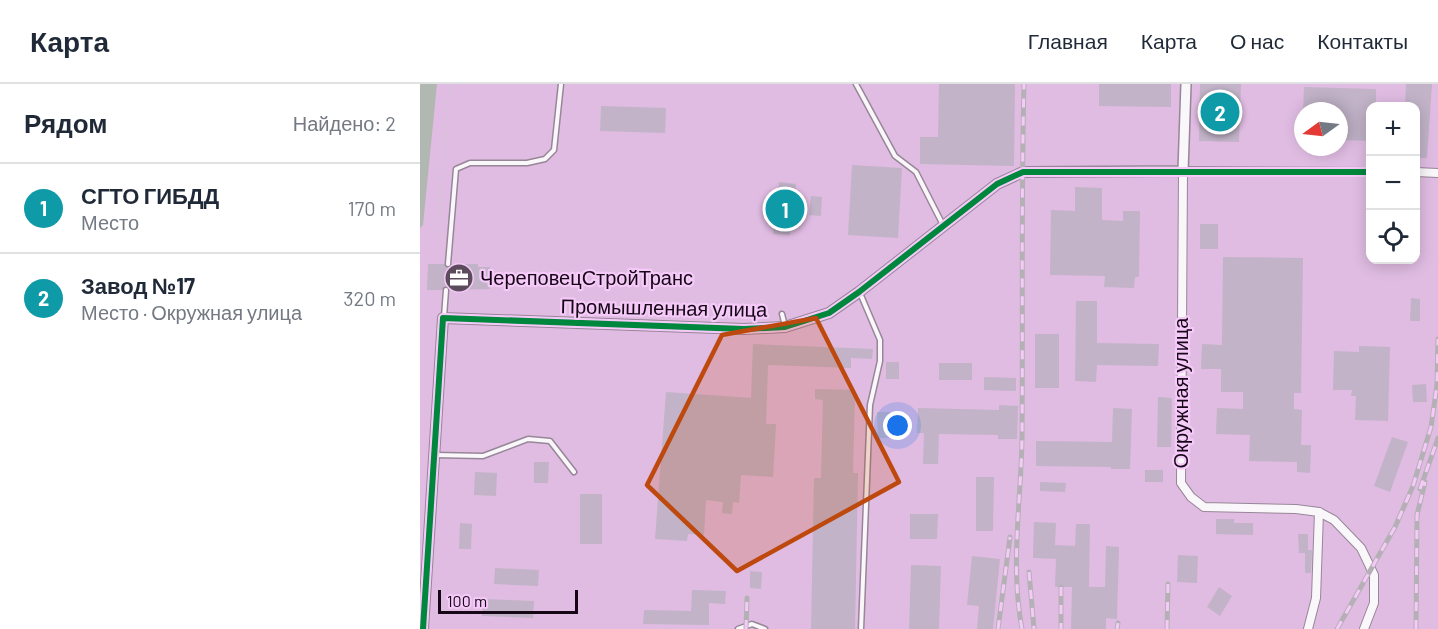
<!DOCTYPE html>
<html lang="ru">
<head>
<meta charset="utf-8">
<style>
	:root { --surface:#fff; --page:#f6f6f7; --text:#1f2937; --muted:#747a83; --line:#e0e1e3; --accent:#d93025 }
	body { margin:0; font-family:Barlow,sans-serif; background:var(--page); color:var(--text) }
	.controls { position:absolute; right:18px; top:18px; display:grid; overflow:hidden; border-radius:12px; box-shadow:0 3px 15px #0003 }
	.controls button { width:54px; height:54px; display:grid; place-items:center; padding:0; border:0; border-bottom:2px solid var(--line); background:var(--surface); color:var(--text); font:30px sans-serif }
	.compass { position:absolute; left:874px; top:18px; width:54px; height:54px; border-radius:50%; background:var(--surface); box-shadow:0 3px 15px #0003; rotate:255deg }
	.scale { position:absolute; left:18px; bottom:15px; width:140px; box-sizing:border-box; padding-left:6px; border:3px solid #150716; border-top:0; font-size:16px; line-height:21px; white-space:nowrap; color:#150716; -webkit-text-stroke:4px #f5caf8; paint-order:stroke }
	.you { position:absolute; left:478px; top:342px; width:21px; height:21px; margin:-15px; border:4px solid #fff; border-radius:50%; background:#1a73e8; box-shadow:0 0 0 9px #1a73e833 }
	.badge { display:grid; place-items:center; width:39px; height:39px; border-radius:50%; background:var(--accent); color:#fff; font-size:20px; font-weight:700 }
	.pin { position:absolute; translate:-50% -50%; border:3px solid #fff; box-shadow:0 2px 6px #0006 }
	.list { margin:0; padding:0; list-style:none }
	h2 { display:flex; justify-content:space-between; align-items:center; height:78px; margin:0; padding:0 24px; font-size:26px }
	h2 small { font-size:20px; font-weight:400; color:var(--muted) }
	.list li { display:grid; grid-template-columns:39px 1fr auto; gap:18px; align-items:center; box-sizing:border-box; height:90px; padding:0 24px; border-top:2px solid var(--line) }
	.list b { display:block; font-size:22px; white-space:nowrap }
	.list p { margin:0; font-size:20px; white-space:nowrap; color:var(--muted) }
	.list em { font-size:20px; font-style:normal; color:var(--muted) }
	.icon { flex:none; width:33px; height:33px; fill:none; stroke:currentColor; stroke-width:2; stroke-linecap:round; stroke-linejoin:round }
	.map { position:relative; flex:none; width:1018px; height:545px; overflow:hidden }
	header { display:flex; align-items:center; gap:36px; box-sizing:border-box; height:84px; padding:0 30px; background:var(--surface); border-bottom:2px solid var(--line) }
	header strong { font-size:28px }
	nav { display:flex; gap:33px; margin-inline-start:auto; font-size:21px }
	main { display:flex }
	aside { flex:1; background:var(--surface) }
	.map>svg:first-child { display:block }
</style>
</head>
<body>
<header>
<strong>Карта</strong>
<nav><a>Главная</a><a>Карта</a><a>О нас</a><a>Контакты</a></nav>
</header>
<main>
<aside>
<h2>Рядом<small>Найдено: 2</small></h2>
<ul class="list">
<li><span class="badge" style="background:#0f9aa8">1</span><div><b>СГТО ГИБДД</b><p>Место</p></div><em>170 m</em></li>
<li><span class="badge" style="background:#0f9aa8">2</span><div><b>Завод №17</b><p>Место · Окружная улица</p></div><em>320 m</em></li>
</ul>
</aside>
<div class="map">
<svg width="1018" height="545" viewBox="0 0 1018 545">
	<rect width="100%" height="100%" fill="#dfc8e0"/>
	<!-- built -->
	<path fill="#e0bce2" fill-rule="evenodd" d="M0,0h1018v545h-1018zM950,22h46v154h-46zM883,27h36v36h-36z"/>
	<!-- green -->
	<path fill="#b1b8b1" d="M0,0h17l-14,141 -3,3z"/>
	<!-- building -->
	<g fill="#c2b3c8">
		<path d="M519,0h76l-1,82 -94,-2v-27h18z"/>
		<path d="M679,0h72v23l-72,-1z"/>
		<path d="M780,0h41l-2,58 -40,-1z"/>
		<path d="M986,0h26l-5,74h-11v-52h-11z"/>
		<path d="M884,3l72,2v17h-5v35l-32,-1v-29h-36z"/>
		<path d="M181,22l65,2 -1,25 -65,-2z"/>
		<path d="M432,81l50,3 -4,70 -50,-3z"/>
		<path d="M359,98l17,2 -6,51 -17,-1z"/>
		<path d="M655,103l27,1v32l21,1v-10h17l-1,66h-4l-1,11 -30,-1 1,-11 -55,-1 1,-65 24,1z"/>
		<path d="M391,112l11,1 -1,19 -12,-1z"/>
		<rect x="780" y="140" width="18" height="25"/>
		<path d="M803,173l80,1 -2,135h-7v16l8,1 -1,35h10l-1,28 -13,-1v-10l-48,-1 1,-26 -34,-1 1,-26 26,1v-17h-22v-23h-20l1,-25 20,1z"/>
		<path d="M8,180h16l4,4 4,-4h26v3h12v22l-40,1 -4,-4 -4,4h-15z"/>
		<path d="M991,214l9,1v22h-10z"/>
		<path d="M656,217h21v42l62,1 -1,22 -61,-1 -1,17 -21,-1z"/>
		<rect x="615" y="250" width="24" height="54"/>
		<path d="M333,260l120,5 -1,10 -21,-1v10l-83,-3 -2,59h10l-3,53 -32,-2 -2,28 -6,-1 -1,12 -10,-1 1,-11 -17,-2 -2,35 -16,-1 -1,7 -32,-2 11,-147 85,6z"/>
		<path d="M939,262l31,1 -2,74 -33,-1 1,-24h-5l1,-6h-19l1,-39 25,1z"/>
		<rect x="466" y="278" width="13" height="17"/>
		<rect x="519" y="279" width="33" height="17"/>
		<path d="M564,293l32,1v13l-32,-1z"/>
		<path d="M1006,300l1,18h-14l-1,-17z"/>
		<path d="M395,305l40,1 -2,83h5l-3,156h-44l3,-151h7l2,-78 -8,-1z"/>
		<path d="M738,313l14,1 -1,49h-14z"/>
		<path d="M579,321l19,1 -1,33h-19v-4l-59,-1 -1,30h-15l1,-31h-7l1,-25 81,2z"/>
		<path d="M693,324l19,1 -2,60h-19v-2l-75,-1v-25l76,1z"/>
		<path d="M457,328h14v26h-13z"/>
		<path d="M972,353l16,5 -18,50 -16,-6z"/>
		<path d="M114,378h15l-1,21h-14z"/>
		<rect x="725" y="386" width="18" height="12"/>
		<path d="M55,388l22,1 -1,23 -22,-1z"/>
		<path d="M556,393h18l-1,54h-17z"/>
		<path d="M620,398l26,1 -1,9 -25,-1z"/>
		<rect x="160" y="410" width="22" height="50"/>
		<path d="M490,430h28l-1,25h-27z"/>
		<path d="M796,435h18v4h19v12l-37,-1z"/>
		<path d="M614,438l22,1 -1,22 20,1 1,-22h14l-1,63h16l1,-41 13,1 -2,72 -11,-1v11h-35l1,-42h-17l1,-28 -23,-1z"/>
		<path d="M40,439l12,1 -1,25h-12z"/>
		<path d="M878,450h10v16h4l-1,23h-6v-20h-6z"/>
		<path d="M758,471l20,1 -1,27 -20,-1z"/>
		<path d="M552,472l28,3 -7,70h-16l2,-23 -12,-1z"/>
		<path d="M491,481l30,1 -2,63h-30z"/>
		<path d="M75,484l44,2 -1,16 -44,-2z"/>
		<path d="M330,487l12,1 -1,17 -11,-1z"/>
		<path d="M799,503l13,9 -12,20 -13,-9z"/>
		<path d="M272,506l34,1 -1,13 -16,-1v22l-66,-1 1,-14 47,1z"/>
		<path d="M63,515l51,2 -1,17 -51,-2z"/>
	</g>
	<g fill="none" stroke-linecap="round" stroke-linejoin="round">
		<!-- service casing -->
		<g stroke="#978698" stroke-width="7">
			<g id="service">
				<path d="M436,0l39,72 21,16 27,53"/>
				<path d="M28,180l8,-95 14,-6h57l18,-4 9,-9 7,-66"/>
				<path d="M440,209l20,47v21l-10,44 -9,224"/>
				<path d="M362,230l3,12"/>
				<path d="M24,233l2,-27"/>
				<path d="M15,371l48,1 45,-17 22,2 24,31"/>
				<path d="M318,545l14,-5 13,5"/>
			</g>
		</g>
		<!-- minor casing -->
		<g stroke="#978698" stroke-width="10">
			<g id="minor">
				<path d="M996,88l22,1"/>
				<path d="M888,545l8,-31 3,-86"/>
				<path d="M944,545l10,-26v-28l-13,-27 -27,-28 -15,-8 -23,-3 -92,-2 -13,-10 -10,-14 2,-312 187,1"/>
			</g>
		</g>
		<!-- tertiary casing -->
		<g stroke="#978698" stroke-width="12">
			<path id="tertiary" d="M3,545l20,-311 301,11 41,-2 44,-14 30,-21 138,-108 26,-12 160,-1 3,-87"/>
		</g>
		<!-- path -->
		<path stroke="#d1cad2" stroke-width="1.5" stroke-dasharray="3 4.5" stroke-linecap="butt" d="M23,154l-5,-14 11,-140"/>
		<!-- service -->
		<use href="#service" stroke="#faf7fa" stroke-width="4"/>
		<!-- minor -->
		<use href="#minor" stroke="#faf7fa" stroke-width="8"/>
		<!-- tertiary -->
		<use href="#tertiary" stroke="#faf7fa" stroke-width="9"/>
		<!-- rail casing -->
		<g stroke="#b5b0b6" stroke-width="5">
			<g id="rail">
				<path d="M1000,405l18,-51"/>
				<path d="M609,488l5,57"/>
				<path d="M641,503v42"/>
				<path d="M326,545l1,-31"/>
				<path d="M578,545l12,-92"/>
				<path d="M602,545c-12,-63 -1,-127 0,-190 1,-119 -1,-237 2,-355"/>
				<path d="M697,545l1,-6"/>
				<path d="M747,545l1,-45"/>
				<path d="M917,545l58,-102 18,-41 18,-59 6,-42 1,-46"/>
				<path d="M996,545l1,-114 8,-33"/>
			</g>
		</g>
		<!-- rail -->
		<use href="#rail" stroke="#f5caf8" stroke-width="3" stroke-dasharray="9" stroke-linecap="butt"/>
		<!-- cycleway casing -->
		<g stroke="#f5caf8" stroke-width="10">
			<path id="cycleway" d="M3,545l20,-311 301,11 41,-2 44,-14 30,-21 138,-108 26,-12h347"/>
		</g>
		<!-- cycleway -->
		<use href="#cycleway" stroke="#00873e" stroke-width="6"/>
	</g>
	<!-- marked area -->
	<path fill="#be490e" fill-opacity="0.2" stroke="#be490e" stroke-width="4.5" stroke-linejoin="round" d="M396,234l83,164 -162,89 -90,-86 75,-150z"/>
	<!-- icons -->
	<defs>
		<g id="office-disc" transform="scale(1.5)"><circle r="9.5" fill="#5c4b5d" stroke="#f5caf8"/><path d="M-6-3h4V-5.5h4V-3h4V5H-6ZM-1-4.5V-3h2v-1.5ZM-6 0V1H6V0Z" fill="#fff"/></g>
	</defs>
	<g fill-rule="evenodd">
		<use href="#office-disc" x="39" y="194"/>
	</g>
	<g text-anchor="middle" stroke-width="4.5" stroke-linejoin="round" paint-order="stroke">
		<!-- poi labels -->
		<g font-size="20" fill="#150716" stroke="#f5caf8" text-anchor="start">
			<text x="60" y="201">ЧереповецСтройТранс</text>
		</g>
		<!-- street labels -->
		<g font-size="20" fill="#150716" stroke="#f5caf8">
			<text transform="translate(244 224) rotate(1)" y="7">Промышленная улица</text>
			<text transform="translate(761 309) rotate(-90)" y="7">Окружная улица</text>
		</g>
	</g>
</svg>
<div class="controls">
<button>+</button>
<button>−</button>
<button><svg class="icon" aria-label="locate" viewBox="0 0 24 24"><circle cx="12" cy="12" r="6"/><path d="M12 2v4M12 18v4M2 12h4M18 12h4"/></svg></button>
</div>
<svg class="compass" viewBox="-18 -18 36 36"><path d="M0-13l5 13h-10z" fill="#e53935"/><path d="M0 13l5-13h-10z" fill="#747a83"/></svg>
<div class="scale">100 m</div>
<div class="you"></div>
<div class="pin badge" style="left:365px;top:125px;background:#0f9aa8">1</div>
<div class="pin badge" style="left:800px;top:28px;background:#0f9aa8">2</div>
</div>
</main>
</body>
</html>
